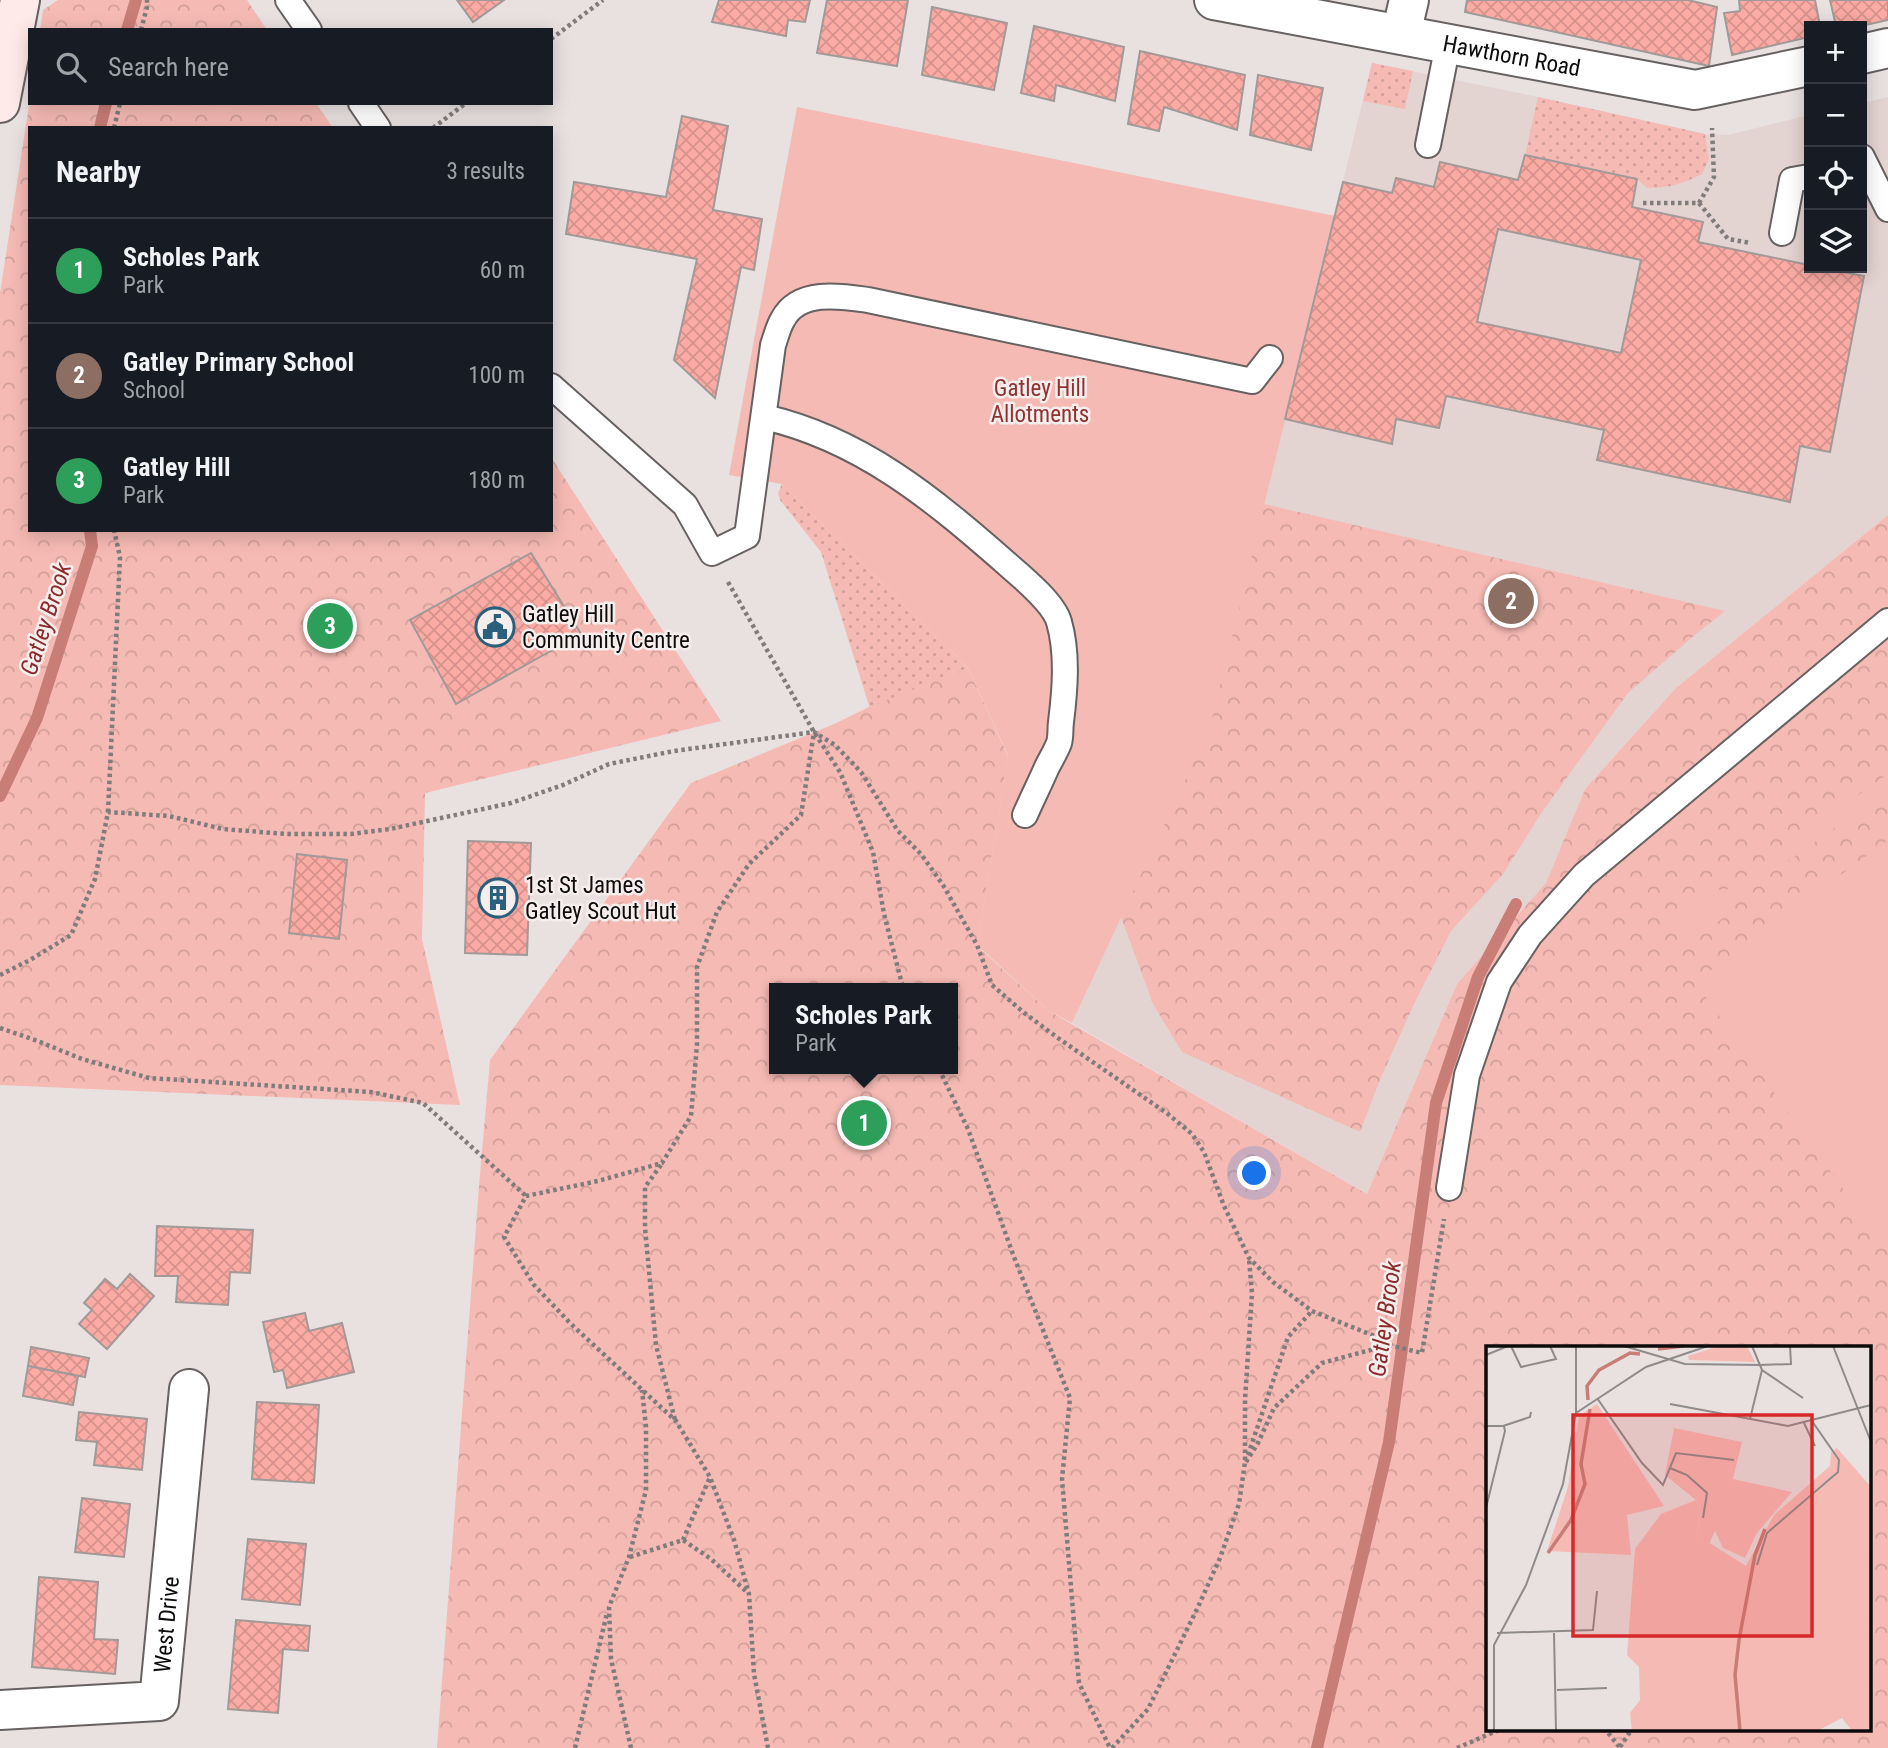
<!DOCTYPE html>
<html lang="en">
<head>
<meta charset="utf-8">
<style>
	:root { --surface:#171b24; --page:#242831; --text:#f1f3f6; --muted:#9ea1a6; --line:#363941; --accent:#98b1bf }
	body { margin:0; font-family:"Roboto Condensed",sans-serif; background:var(--page); color:var(--text) }
	.controls { position:absolute; right:21px; top:21px; display:grid; overflow:hidden; border-radius:0px; box-shadow:0 4px 18px #0003 }
	.controls button { width:63px; height:63px; display:grid; place-items:center; padding:0; border:0; border-bottom:2px solid var(--line); background:var(--surface); color:var(--text); font:35px sans-serif }
	.you { position:absolute; left:1255px; top:1174px; width:24px; height:24px; margin:-18px; border:5px solid #fff; border-radius:50%; background:#1a73e8; box-shadow:0 0 0 10px #1a73e833 }
	.badge { display:grid; place-items:center; width:46px; height:46px; border-radius:50%; background:var(--accent); color:#fff; font-size:23px; font-weight:700 }
	.pin { position:absolute; translate:-50% -50%; border:4px solid #fff; box-shadow:0 2px 7px #0006 }
	.popup { position:absolute; left:769px; top:983px; width:189px; height:91px; box-sizing:border-box; display:grid; place-content:center; border-radius:0px; background:var(--surface); filter:drop-shadow(0 2px 5px #0005); font-size:23px; white-space:nowrap; color:var(--muted) }
	.popup b { font-size:26px; color:var(--text) }
	.popup::after { content:''; position:absolute; left:50%; top:100%; margin-left:-14px; border:14px solid transparent; border-top-color:var(--surface) }
	.list { margin:0; padding:0; list-style:none }
	h2 { display:flex; justify-content:space-between; align-items:center; height:91px; margin:0; padding:0 28px; font-size:30px }
	h2 small { font-size:23px; font-weight:400; color:var(--muted) }
	.list li { display:grid; grid-template-columns:46px 1fr auto; gap:21px; align-items:center; box-sizing:border-box; height:105px; padding:0 28px; border-top:2px solid var(--line) }
	.list b { display:block; font-size:26px; white-space:nowrap }
	.list p { margin:0; font-size:23px; white-space:nowrap; color:var(--muted) }
	.list em { font-size:23px; font-style:normal; color:var(--muted) }
	.icon { flex:none; width:38px; height:38px; fill:none; stroke:currentColor; stroke-width:2; stroke-linecap:round; stroke-linejoin:round }
	.map { position:relative; flex:none; width:1888px; height:1748px; overflow:hidden }
	.search { position:absolute; background:var(--surface); box-shadow:0 4px 18px #0003; left:28px; top:28px; width:525px; height:77px; display:flex; align-items:center; gap:18px; box-sizing:border-box; padding:0 24px; border-radius:0px; color:var(--muted); font-size:26px }
	.panel { position:absolute; background:var(--surface); box-shadow:0 4px 18px #0003; left:28px; top:126px; width:525px; height:406px; border-radius:0px }
	.map>svg:first-child { display:block }
</style>
</head>
<body>
<div class="map">
<svg width="1888" height="1748" viewBox="0 0 1888 1748">
	<defs>
		<pattern id="grass-dots" width="8" height="8" patternUnits="userSpaceOnUse" patternTransform="scale(1.75)"><rect width="8" height="8" fill="#f6bab4"/><path d="M2 2h.1M6 6h.1" fill="none" stroke="#d29f99" stroke-width="1.8" stroke-linecap="round"/></pattern>
		<pattern id="forest-crowns" width="20" height="18" patternUnits="userSpaceOnUse" patternTransform="scale(1.75)"><rect width="20" height="18" fill="#f6bab4"/><path d="M2 6a3 3 0 1 1 6 0M12 15a3 3 0 1 1 6 0" fill="none" stroke="#d29f99"/></pattern>
		<pattern id="building-cross-hatch" width="8" height="8" patternUnits="userSpaceOnUse" patternTransform="scale(1.75)"><rect width="8" height="8" fill="#fbaba4"/><path d="M0 0l8 8M0 8l8-8" fill="none" stroke="#d6928c"/></pattern>
	</defs>
	<rect width="100%" height="100%" fill="#e8e1e0"/>
	<!-- built -->
	<path fill="#e3d3d1" d="M1372,63l166,34 167,37 23,1 81,-20v153h53v-165l26,-6v418l-212,173 -91,101 -39,94 -89,101 -90,210 -295,-171 138,-296z"/>
	<!-- grass -->
	<g fill="url(#grass-dots)">
		<path d="M1372,63l41,8 -8,38 -42,-8z"/>
		<path d="M1538,97l167,37 4,25 -7,15c-20,10 -33,14 -55,14l-10,-9 -112,-24z"/>
		<path d="M782,484l186,184 -98,41 -49,-157 -41,-52 -2,-7z"/>
	</g>
	<!-- forest -->
	<g fill="url(#forest-crowns)" fill-rule="evenodd">
		<path d="M58,0h189l20,30h-227l3,-20z"/>
		<path d="M30,99v4h286l17,25h-303v402h521v-73l170,264 -296,72 -3,146 38,166 -460,-20v-792z"/>
		<path d="M1264,504l461,107 -29,23 -68,59 -86,119 -39,62 -52,57 -37,73 -35,78 -19,50 -178,-80 -29,-48 -32,-87z"/>
		<path d="M1888,515v1233h-1451l42,-562 11,-126 201,-277 143,-59 35,-17 99,-39 40,88 -31,190 72,65 318,183 90,-210 89,-101 39,-94 91,-101zM775,988h178v81h-178zM1487,1347h382v382h-382z"/>
	</g>
	<!-- garden -->
	<g fill="#f6bab4">
		<path d="M797,107l538,109 -125,511 -138,296 -23,-12 -72,-66 31,-190 -40,-87 -186,-184 -53,-9z"/>
		<path d="M1888,774v16l-159,113 5,7 -44,32 -17,-25 44,-31 5,7z"/>
		<path d="M1888,840v412l-193,-270z"/>
	</g>
	<g fill="none" stroke-linecap="round" stroke-linejoin="round">
		<!-- stream -->
		<g stroke="#c97d77" stroke-width="12">
			<path d="M127,30l9,-30"/>
			<path d="M100,128l6,-25"/>
			<path d="M0,796l37,-78 55,-172 -2,-16"/>
			<path d="M1317,1748l72,-306 47,-339 42,-126 38,-73"/>
		</g>
	</g>
	<!-- building -->
	<g fill="url(#building-cross-hatch)" stroke="#a19a99" stroke-width="2" fill-rule="evenodd">
		<path d="M457,0h47l-31,22z"/>
		<path d="M719,0h91l-5,22 -17,-2 -2,16 -74,-14z"/>
		<path d="M827,0h81l-11,66 -80,-13z"/>
		<path d="M1467,0h221l29,7 -8,59 -244,-54z"/>
		<path d="M1739,0h76l5,26h-11v11l-77,18 -8,-42 16,-2z"/>
		<path d="M1830,0h58v20l-27,6h-25z"/>
		<path d="M932,7l75,16 -13,67 -72,-15z"/>
		<path d="M1034,26l90,21 -9,54 -59,-16 -2,16 -33,-8z"/>
		<path d="M1140,51l105,24 -8,55 -73,-23 -5,24 -31,-7z"/>
		<path d="M1258,75l65,13 -12,62 -61,-15z"/>
		<path d="M682,116l46,10 -15,84 49,9 -8,51 -13,-3 -26,131 -41,-38 23,-101 -131,-25 8,-52 92,15z"/>
		<path d="M1525,155l112,24 -5,28 71,15 -5,20 111,23v3h13l42,8 -34,176 -30,-6 -10,56 -193,-42 7,-30 -158,-34 -7,32 -43,-9 -4,25 -107,-25 58,-237 49,11 4,-15 38,9 6,-25 78,18zM1498,229l143,31 -20,93 -144,-31z"/>
		<path d="M531,553l50,81 -125,70 -46,-84z"/>
		<path d="M468,841l63,2 -4,112 -62,-2z"/>
		<path d="M297,854l50,6 -8,79 -50,-6z"/>
		<path d="M157,1226l96,4 -3,43 -20,-1 -2,33 -52,-3 2,-26h-23z"/>
		<path d="M130,1274l24,22 -47,53 -28,-25 13,-14 -8,-7 21,-24 12,10z"/>
		<path d="M305,1313l4,18 33,-8 12,49 -67,16 -4,-18 -9,2 -11,-50z"/>
		<path d="M31,1347l58,11 -4,19 -57,-11z"/>
		<path d="M28,1366l50,10 -5,29 -50,-9z"/>
		<path d="M257,1402l62,3 -5,78 -62,-4z"/>
		<path d="M79,1412l68,7 -5,51 -48,-5 3,-23 -21,-2z"/>
		<path d="M82,1498l48,6 -6,53 -49,-5z"/>
		<path d="M248,1539l58,5 -6,61 -58,-6z"/>
		<path d="M39,1577l59,5 -4,57 24,1 -3,34 -83,-7z"/>
		<path d="M236,1620l74,6 -2,25 -25,-2 -5,64 -50,-4z"/>
	</g>
	<g fill="none" stroke-linecap="round" stroke-linejoin="round">
		<!-- service casing -->
		<g stroke="#676161" stroke-width="28">
			<g id="service">
				<path d="M288,0l21,30"/>
				<path d="M361,103l17,25"/>
				<path d="M1428,145l20,-101"/>
				<path d="M1862,157l26,52"/>
				<path d="M1782,233l10,-53 17,-3"/>
				<path d="M551,386l134,119 27,48 35,-17 26,-191c3,-8 5,-18 10,-26 16,-30 58,-23 85,-19l384,81 18,-23"/>
				<path d="M764,417c97,22 169,82 242,146 15,13 48,40 53,59 9,31 6,68 2,100 -1,7 0,15 -2,21 -3,8 -8,16 -12,24 -7,16 -15,32 -22,48"/>
				<path d="M1449,1188l18,-113 32,-93 31,-47 54,-60 304,-254"/>
			</g>
		</g>
		<!-- minor casing -->
		<g stroke="#676161" stroke-width="42">
			<g id="minor">
				<path id="s1" d="M1214,0l481,90 114,-24"/>
				<path d="M1401,34l8,-34"/>
				<path d="M1862,54l26,-6"/>
				<path id="s2" d="M0,1710l159,-9 30,-312"/>
			</g>
		</g>
		<!-- secondary casing -->
		<g stroke="#676161" stroke-width="42">
			<path id="secondary" d="M0,103l20,-103"/>
		</g>
		<!-- path -->
		<g stroke="#807c7b" stroke-width="4.5" stroke-dasharray="3.5 3.5" stroke-linecap="butt">
			<path d="M141,30l6,-23v-7"/>
			<path d="M551,39l52,-39"/>
			<path d="M114,128l6,-25"/>
			<path d="M433,128l33,-25"/>
			<path d="M1643,203h56l15,-26 -2,-49"/>
			<path d="M1699,203l29,36 23,4"/>
			<path d="M728,582l86,150 26,40 33,80 11,62 19,74"/>
			<path d="M108,812l12,-255 -6,-27"/>
			<path d="M0,975l30,-15 41,-25 24,-56 13,-67 61,4 54,13 63,5h65l39,-5 121,-26 52,-18 46,-21 65,-13 140,-19 21,13 26,27 37,59 23,23 22,31 34,60 15,40 31,27 35,26 110,76 24,20 12,18 20,54 25,52 24,24 39,29 60,24 17,10"/>
			<path d="M0,1028l35,12 47,19 67,19 222,14 52,11 103,93"/>
			<path d="M939,1069l29,60 46,128 56,141 -8,81 17,204 31,65"/>
			<path d="M661,1165l-16,22v41l11,117 19,75"/>
			<path d="M1248,1455l40,-118 24,-26"/>
			<path d="M1246,1462l12,-19 16,-35 48,-45 67,-18 33,8 22,-134"/>
			<path d="M683,1540l27,-63"/>
			<path d="M630,1557l53,-17 28,19 38,35"/>
			<path d="M1603,1729l3,1 14,18"/>
			<path d="M1620,1747l12,-18"/>
			<path d="M575,1748l32,-135"/>
			<path d="M631,1748l-20,-89 -2,-52 20,-50 17,-67v-63l-4,-37"/>
			<path d="M768,1748l-14,-74 -5,-80 -15,-54 -24,-63 -34,-56 -105,-97 -37,-39 -30,-48 22,-41 72,-15 64,-18 29,-47 6,-72v-77l20,-55 32,-48 52,-49 13,-83"/>
			<path d="M1112,1748l36,-39 50,-102 22,-49 19,-54 6,-42v-62l7,-107 -3,-34"/>
			<path d="M1457,1748l44,-19"/>
		</g>
		<!-- service -->
		<use href="#service" stroke="#fff" stroke-width="24"/>
		<!-- minor -->
		<use href="#minor" stroke="#fff" stroke-width="38"/>
		<!-- secondary -->
		<use href="#secondary" stroke="#feebe9" stroke-width="38"/>
	</g>
	<!-- icons -->
	<defs>
		<g id="civic-ring" transform="scale(2.0125)"><circle r="9.5" fill="#f5eeed" stroke="#2b607c" stroke-width="1.5"/><path d="M-.6-6.5H3V-4.5H.6V-3L4-1V1h2V6H-6V1h2V-1L-.6-3ZM-1.2 2.5V6h2.4V2.5Z" fill="#2b607c"/></g>
		<g id="building-ring" transform="scale(2.0125)"><circle r="9.5" fill="#f5eeed" stroke="#2b607c" stroke-width="1.5"/><path d="M-4-6H4V6H1V3H-1V6H-4ZM-2.5-4.3h1.7v1.8h-1.7ZM.8-4.3h1.7v1.8H.8ZM-2.5-1h1.7V.8h-1.7ZM.8-1h1.7V.8H.8Z" fill="#2b607c"/></g>
	</defs>
	<g fill-rule="evenodd">
		<use href="#civic-ring" x="495" y="627"/>
		<use href="#building-ring" x="498" y="898"/>
	</g>
	<g text-anchor="middle" stroke-width="5" stroke-linejoin="round" paint-order="stroke">
		<!-- street labels -->
		<g font-size="23" fill="#0d0b0b" stroke="#f5eeed">
			<text dy="8" stroke="none"><textPath href="#s1" startOffset="303">Hawthorn Road</textPath></text>
			<text dy="8" stroke="none"><textPath href="#s2" startOffset="236">West Drive</textPath></text>
		</g>
		<!-- park labels -->
		<g font-size="23" fill="#8f3230" stroke="#f5eeed">
			<text x="1040" y="396">Gatley Hill<tspan x="1040" dy="26">Allotments</tspan></text>
		</g>
		<!-- poi labels -->
		<g font-size="23" fill="#0d0b0b" stroke="#f5eeed" text-anchor="start">
			<text x="522" y="622">Gatley Hill<tspan x="522" dy="26">Community Centre</tspan></text>
			<text x="525" y="893">1st St James<tspan x="525" dy="26">Gatley Scout Hut</tspan></text>
		</g>
		<!-- water labels -->
		<g font-size="24" font-style="italic" fill="#892d2c" stroke="#f5eeed">
			<text transform="translate(46 619) rotate(-72)" y="8">Gatley Brook</text>
			<text transform="translate(1385 1319) rotate(-82)" y="8">Gatley Brook</text>
		</g>
	</g>
	<!-- overview -->
	<g transform="translate(1486 1346)">
		<rect width="385" height="385" fill="#e8e1e0"/>
		<path d="M233,0h28l8,16 -66,-2 -1,-4zM111,58l67,102 -37,9 4,40 -84,-4 21,-64 11,-71zM351,102l34,39v244h-19l-10,-13 -25,13h-185l-2,-18 10,-13 -1,-33 -12,-12 8,-106 26,-35 35,-14 5,11 -4,24 49,31 28,-51 56,-49 1,-14zM247,133l59,13 -35,41 -12,25 -22,-10 -8,-17z" fill="#f6bab4"/>
		<path d="M188,82l68,14 -16,65 -17,37 -12,-9 4,-24 -5,-11 -31,-25zM357,153l27,36 -56,42 -26,-38zM385,213v57l-27,18 -27,-39zM385,287v51l-25,-31z" fill="#f6bab4"/>
		<path fill="none" stroke="#c97d77" stroke-width="3.5" d="M172,3l26,-3M102,54l-1,-14 12,-16 31,-17 10,1M62,207l23,-33 14,-36 -4,-20 9,-55M254,385l-5,-56 4,-35 16,-85 10,-26"/>
		<path fill="none" stroke="#908b8b" stroke-width="2" d="M25,0l10,21 35,-8 -6,-13M138,0l61,18 75,1 31,-1 -1,-18M266,0l10,24 41,28M347,0l38,96M0,9l22,-9M111,52l45,65 21,22 13,-32 58,7M184,58l118,22 83,-21M90,67l70,-46 62,-21M264,73l12,-49M318,77l11,23M0,80h18l1,5 -19,77M17,80l27,-9 1,-5M184,122l17,7 20,18 -4,25M271,219l10,-32 71,-61 1,-12 -27,-39M11,287l96,-3 4,-39M68,287l2,98M71,344l50,-2M8,385v-86l32,-60 37,-101 13,-71v-67"/>
		<path fill="#d62828" fill-opacity="0.15" stroke="#d62828" stroke-width="3.5" d="M87,69h239v221h-239z"/>
		<rect width="385" height="385" fill="none" stroke="#0d0b0b" stroke-width="3.5"/>
	</g>
</svg>
<div class="controls">
<button>+</button>
<button>−</button>
<button><svg class="icon" aria-label="locate" viewBox="0 0 24 24"><circle cx="12" cy="12" r="6"/><path d="M12 2v4M12 18v4M2 12h4M18 12h4"/></svg></button>
<button><svg class="icon" aria-label="layers" viewBox="0 0 24 24"><path d="M12 4l9 5-9 5-9-5zM3 14l9 5 9-5"/></svg></button>
</div>
<div class="you"></div>
<div class="pin badge" style="left:864px;top:1123px;background:#2e9e5b">1</div>
<div class="popup"><b>Scholes Park</b>Park</div>
<div class="pin badge" style="left:1511px;top:601px;background:#8d6e63">2</div>
<div class="pin badge" style="left:330px;top:626px;background:#2e9e5b">3</div>
<div class="search"><svg class="icon" aria-label="search" viewBox="0 0 24 24"><circle cx="10" cy="10" r="6"/><path d="M15 15l6 6"/></svg>Search here</div>
<section class="panel">
<h2>Nearby<small>3 results</small></h2>
<ul class="list">
<li><span class="badge" style="background:#2e9e5b">1</span><div><b>Scholes Park</b><p>Park</p></div><em>60 m</em></li>
<li><span class="badge" style="background:#8d6e63">2</span><div><b>Gatley Primary School</b><p>School</p></div><em>100 m</em></li>
<li><span class="badge" style="background:#2e9e5b">3</span><div><b>Gatley Hill</b><p>Park</p></div><em>180 m</em></li>
</ul>
</section>
</div>
</body>
</html>
